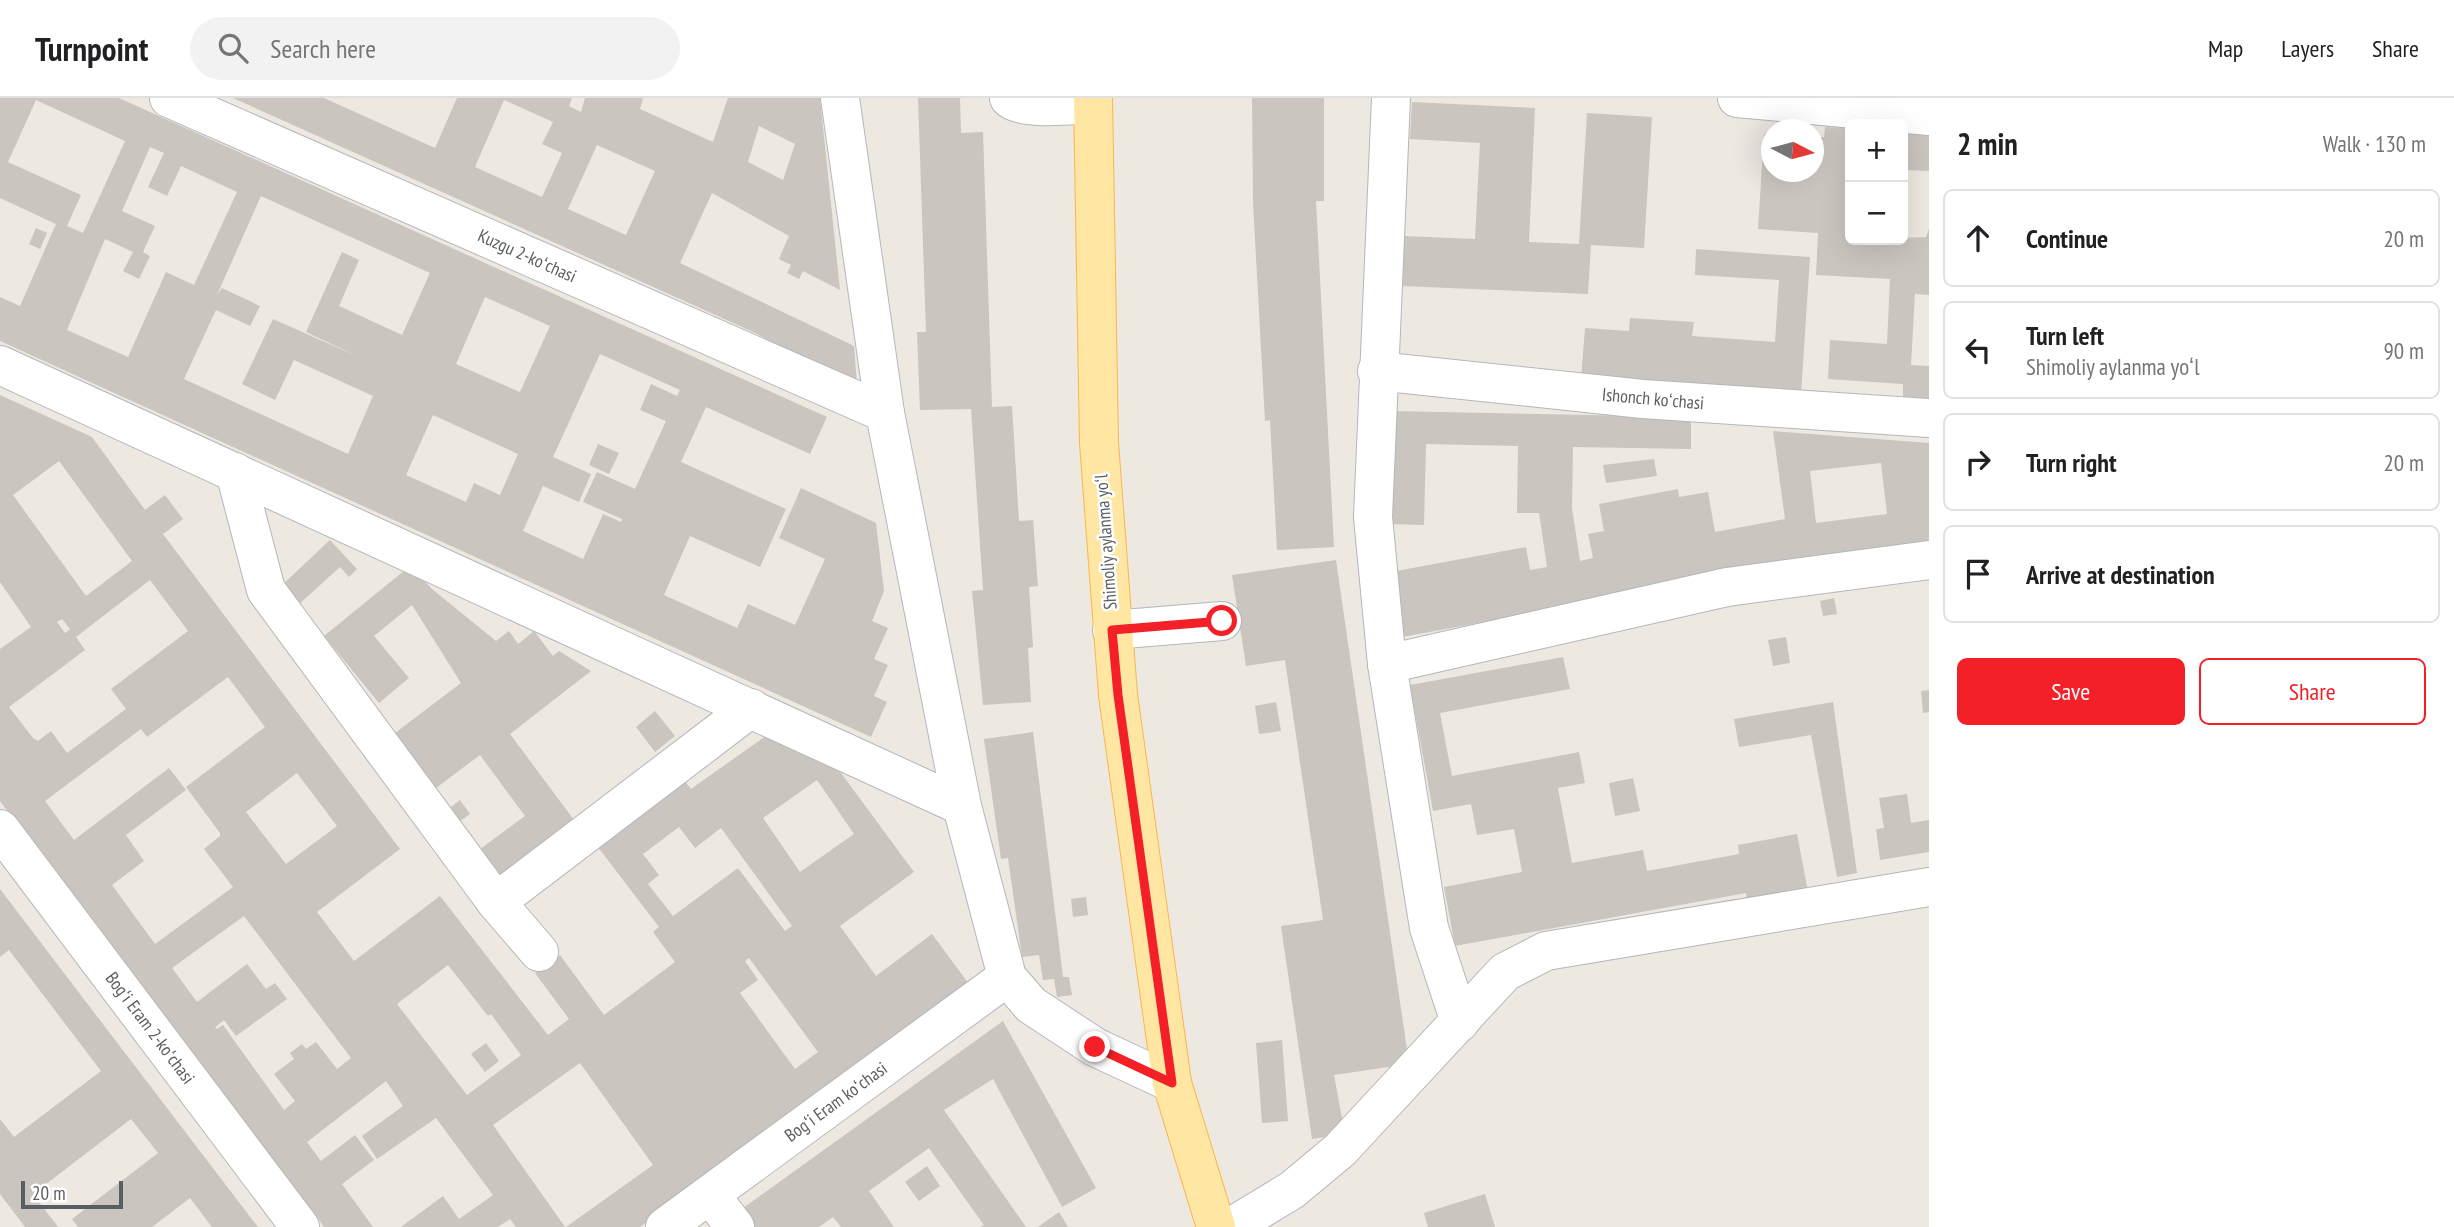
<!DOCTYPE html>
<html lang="en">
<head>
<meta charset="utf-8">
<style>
	:root { --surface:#fff; --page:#f2f2f2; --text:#202124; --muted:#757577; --line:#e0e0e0; --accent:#f32027 }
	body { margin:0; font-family:"PT Sans Narrow",sans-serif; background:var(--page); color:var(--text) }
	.controls { position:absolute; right:21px; top:21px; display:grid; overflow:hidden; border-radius:10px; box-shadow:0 7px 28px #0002 }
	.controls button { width:63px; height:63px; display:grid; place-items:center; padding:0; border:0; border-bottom:2px solid var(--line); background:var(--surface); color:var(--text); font:35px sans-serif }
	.compass { position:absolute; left:1761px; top:21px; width:63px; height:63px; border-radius:50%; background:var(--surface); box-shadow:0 7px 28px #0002; rotate:96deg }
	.scale { position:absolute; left:21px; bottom:18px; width:102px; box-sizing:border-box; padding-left:7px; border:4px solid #595e62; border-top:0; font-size:19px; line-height:24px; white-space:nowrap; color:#595e62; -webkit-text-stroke:5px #fff; paint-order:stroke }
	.stop { position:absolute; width:21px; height:21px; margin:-16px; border:5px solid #f32027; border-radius:50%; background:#fff }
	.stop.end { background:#f32027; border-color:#fff; box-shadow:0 2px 7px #0008 }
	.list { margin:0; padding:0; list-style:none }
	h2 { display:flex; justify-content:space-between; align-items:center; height:91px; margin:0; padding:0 28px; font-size:30px }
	h2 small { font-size:23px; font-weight:400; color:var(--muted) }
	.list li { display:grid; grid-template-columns:46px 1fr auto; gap:21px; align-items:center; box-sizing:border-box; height:98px; margin:0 14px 14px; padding:0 14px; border:2px solid var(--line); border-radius:10px }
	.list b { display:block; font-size:26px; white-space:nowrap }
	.list p { margin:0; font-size:23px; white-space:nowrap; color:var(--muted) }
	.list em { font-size:23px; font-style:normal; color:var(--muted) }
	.actions { display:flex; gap:14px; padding:21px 28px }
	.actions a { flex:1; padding:16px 0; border:2px solid var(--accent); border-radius:10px; text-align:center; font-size:24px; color:var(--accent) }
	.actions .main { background:var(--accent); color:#fff }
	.icon { flex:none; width:38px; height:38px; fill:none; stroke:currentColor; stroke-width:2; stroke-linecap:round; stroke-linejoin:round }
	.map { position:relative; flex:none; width:1929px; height:1129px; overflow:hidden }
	header { display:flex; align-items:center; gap:42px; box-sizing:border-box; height:98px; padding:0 35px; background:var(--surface); border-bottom:2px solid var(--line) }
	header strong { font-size:33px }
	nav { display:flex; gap:38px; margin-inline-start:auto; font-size:24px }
	.search { width:490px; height:63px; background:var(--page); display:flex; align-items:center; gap:18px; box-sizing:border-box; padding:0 24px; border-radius:38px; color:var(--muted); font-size:26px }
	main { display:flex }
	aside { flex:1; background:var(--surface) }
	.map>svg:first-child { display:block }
</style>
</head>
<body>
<header>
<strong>Turnpoint</strong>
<div class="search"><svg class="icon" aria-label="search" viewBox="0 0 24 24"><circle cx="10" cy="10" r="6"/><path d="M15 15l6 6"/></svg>Search here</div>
<nav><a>Map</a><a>Layers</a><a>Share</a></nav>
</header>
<main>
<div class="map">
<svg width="1929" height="1129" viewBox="0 0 1929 1129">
	<rect width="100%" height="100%" fill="#ede8e0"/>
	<!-- building -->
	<g fill="#cac5bf" fill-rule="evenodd">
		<path d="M0,0h119l708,319 -17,37 -104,-47 -25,55 105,47 -26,58 -70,-31 -26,59 73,33 11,-24 47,21 30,-66 -46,-21 22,-50 75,35 8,68 -12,30 16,7 -14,31 14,6 -14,31 13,6 -16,35 -871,-396v-44l20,9 36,-82 -56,-26zM36,2l89,41 -42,92 -16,-7 14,-31 -73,-33zM150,49l14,6 -16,34 19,9 14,-30 56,26 -43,93 -28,-13 -38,85 -61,-27 38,-91 28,13 -10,19 16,8 11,-23 -7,-4 12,-26 -33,-15zM261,98l169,77 -28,62 -63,-29 20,-46 -17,-8 -36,80 55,26 -88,-39 -31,65 33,16 19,-40 79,36 -25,58 -164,-75 32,-69 34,16 10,-20 -38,-18 -5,7zM485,199l65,29 -30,66 -64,-28zM600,256l80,36 -3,6 -26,-12 -11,26 26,11 -31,68 -38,-17 -14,30 39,17 -1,3 -18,-8 -20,45 -60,-28 20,-45 36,16 12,-28 -38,-17zM433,317l85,39 -18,41 -26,-12 -8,19 -60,-27z"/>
		<path d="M233,0h91l111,50 22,-50h115l-3,8 12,6 4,-14h58l-3,11 73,33 15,-44h92l20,192 -37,-19 -4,8 -12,-6 4,-8 -12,-6 10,-23 -77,-43 -32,70 174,83 3,38 -106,-53zM504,2l49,22 -11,22 20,9 -20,44 -67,-30zM759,28l36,18 -12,36 -35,-18zM597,47l58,26 -29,64 -58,-26z"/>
		<path d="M918,0h42l1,35 22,-1 9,275 20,-1 7,115 14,-1 5,66 -9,1 4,60 -5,1 3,54 -48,3 -11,-114 11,-1 -12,-181 -51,1 -3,-78h9z"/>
		<path d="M1252,0h72v103h-8l18,346 -57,3 -7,-130 -5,1 -12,-218z"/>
		<path d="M1412,4l123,6 -6,134 50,2 8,-131 65,4 -8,131 -53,-3 -3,49 -187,-8 3,-50 71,3 5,-96 -70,-4z"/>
		<path d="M1825,29l25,1v112l76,-3 3,-8v66l-14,-1 -4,71 18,1v35l-26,-1v-16l-75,-5 2,-39 57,4 3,-65 -74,-4 2,-42 -60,-4 6,-95h8v38h42v-35h10z"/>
		<path d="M1903,33l26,1v39l-26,-1z"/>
		<path d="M36,130l11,5 -7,16 -11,-5z"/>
		<path d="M1696,151l114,8 -9,137 -220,-15 4,-51 44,3 1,-13 64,4 -2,14 83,6 4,-62 -84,-5z"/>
		<path d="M0,297l92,42 53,73 20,-15 18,24 -20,15 237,315 -83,63 37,49 86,-65 108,139 21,-16 -34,-46 25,-18 44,60 71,-53 -22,-30 6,-5 -65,-85 90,-62 7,9 79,-56 60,25 84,114 -74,54 36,50 56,-42 37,50 -329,243h-74l87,-62 -73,-102 -87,62 72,102h-49l-6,-8 -12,8h-97l42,-31 16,23 34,-24 -57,-77 -59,41 -15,-23 41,-30 -17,-25 -79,61 14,19 34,-26 19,25 -32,24 31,43h-49l-13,-18 -8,5 -303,-413v-152l31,-22 -31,-45zM59,363l73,100 -46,35 -73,-101zM150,482l38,51 -77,58 15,20 -59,44 -16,-22 -13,10 -5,-3 -24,-31 76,-57 -9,-13zM62,521l8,10 -5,4 -8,-11zM228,579l37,50 -79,60 34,46v3l-16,13 29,38 -78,57 -43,-59 32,-24 -18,-26 60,-45 -17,-22 -95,72 -29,-39 96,-72 6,8zM297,675l40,53 -51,38 -40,-52zM817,682l37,54 -54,38 -37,-54zM679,729l16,21 26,-20 71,98 -7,5 -47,-63 -65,48 -25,-32 11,-9 -16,-21zM244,818l107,142 -14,11 -21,-27 -10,7 -4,-5 -12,9 4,6 -20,15 21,27 -11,9 -61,-85 -6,4 -2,-2 9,-7 12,16 51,-37 -12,-16 -9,6 -19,-25 -50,38 -25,-34zM749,860l69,94 -23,17 -55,-76 18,-13 -13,-19zM448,867l40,51 3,-2 30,41 -54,40 -70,-91z"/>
		<path d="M1389,313l302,6v32l-118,-2 -1,61 8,53 13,-3 -5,-24 16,-3 -5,-27 79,-15 1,8 29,-5 7,40 70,-13 -12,-88 156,12v97l-527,97 -11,-65 135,-25 4,23 17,-3 -8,-54h-22l1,-67 -92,-2 -2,81 -37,-1zM1881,365l6,51 -71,9 -6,-52z"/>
		<path d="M598,346l21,9 -10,21 -20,-9z"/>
		<path d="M1654,361l3,17 -51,7 -3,-18z"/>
		<path d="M330,442l27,29 -8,8 -9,-10 -43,39 -17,-19z"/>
		<path d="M1336,462l73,504 -75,11 11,59 -33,5 -31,-213 42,-6 -38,-260 -39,6 -14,-91z"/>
		<path d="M410,468l22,23 64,52 13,-10 9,13 16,-13 19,25 6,-5 32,20 -81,63 67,90 -78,59 -23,-31 49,-36 -45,-61 -48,36 -41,-55 70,-53 -49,-78 -38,31 35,42 -30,25 -55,-67z"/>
		<path d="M1834,500l3,16 -14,2 -3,-15z"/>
		<path d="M1786,539l4,26 -17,3 -5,-26z"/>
		<path d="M1563,559l7,32 -130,24 12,63 127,-24 6,31 -27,5 14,75 71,-13 4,21 92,-17 -1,-9 59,-11 11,58 -61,11 -1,-10 -291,53 -11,-59 78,-15 -8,-43 -37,6 -6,-31 -38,7 -23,-126z"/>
		<path d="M1929,592v22l-6,1 -2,-22z"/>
		<path d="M1276,604l5,29 -22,3 -4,-28z"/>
		<path d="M1833,604l24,171 -20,4 -26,-142 -72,12 -5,-28z"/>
		<path d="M655,613l20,25 -20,16 -19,-25z"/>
		<path d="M1033,634l30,245h6l3,18 -15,2 -3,-18 -11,1 -4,-25 -17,2 -14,-99 -7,1 -17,-120z"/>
		<path d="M1633,680l7,33 -25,5 -6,-33z"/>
		<path d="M1907,696l4,29 18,-3v32l-49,8 -4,-31 8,-1 -5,-30z"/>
		<path d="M460,702l10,14 -10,7 -9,-14z"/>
		<path d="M0,791l83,109 175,229h-46l-22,-29 -38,29h-74l-6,-8 86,-66 -27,-34 -98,75 25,33h-33l-25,-33v-75l14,18 87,-66 -92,-121 -9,7z"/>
		<path d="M1086,799l2,18 -15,2 -2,-18z"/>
		<path d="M1003,923l93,167 -34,19 -69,-128 -49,31 82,117h-46l4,-2 -55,-77 -60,43 25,36h-53l-8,-10 -14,10h-69l-11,-16z"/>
		<path d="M1282,942l6,81 -26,2 -6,-80z"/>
		<path d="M486,945l13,18 -14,11 -14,-18z"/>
		<path d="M927,1068l13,20 -21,15 -14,-19z"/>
		<path d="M1485,1096l10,33h-67l-4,-14z"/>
		<path d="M1059,1114l9,15h-30z"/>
	</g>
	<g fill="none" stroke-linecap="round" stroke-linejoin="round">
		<!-- minor casing -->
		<g stroke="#b3b7bc" stroke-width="40">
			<g id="minor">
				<path d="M169,0l716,315"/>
				<path d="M840,0l45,315 77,393 45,171 24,28 64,42 77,36"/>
				<path d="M1009,0c11,13 66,7 84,6"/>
				<path d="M1391,0l-18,419 14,147 42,264 31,94"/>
				<path d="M1737,0l192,18"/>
				<path d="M0,267l962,441"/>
				<path d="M1377,273l266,28 286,19"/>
				<path d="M235,374l31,118 230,312 255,-194"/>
				<path d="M1112,532l110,-9"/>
				<path d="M1387,566l340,-77 202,-27"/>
				<path d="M0,731l300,398"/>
				<path d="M496,804l43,50"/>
				<path d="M710,1097l25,32"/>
				<path d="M665,1129l342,-250"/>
				<path d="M1231,1129l61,-37 48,-40 165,-178 41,-21 383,-64"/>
			</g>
		</g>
		<!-- major casing -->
		<g stroke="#f9b64c" stroke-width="40">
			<path id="major" d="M1093,0l6,345 19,252 54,388 44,144"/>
		</g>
		<!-- minor -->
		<use href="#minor" stroke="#fff" stroke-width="38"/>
		<!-- major -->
		<use href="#major" stroke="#ffe6a2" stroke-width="38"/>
	</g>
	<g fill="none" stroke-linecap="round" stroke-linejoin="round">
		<!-- route -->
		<path stroke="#f32027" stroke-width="9" d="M1095,949l77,36 -54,-388 -6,-65 110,-9"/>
	</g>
	<g text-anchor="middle" stroke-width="5" stroke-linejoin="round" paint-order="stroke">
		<!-- street labels -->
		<g font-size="18" fill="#595e62" stroke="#fff">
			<text transform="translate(527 158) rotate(24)" y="6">Kuzgu 2-koʻchasi</text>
			<text transform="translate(1653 301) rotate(5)" y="6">Ishonch koʻchasi</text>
			<text transform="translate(1106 444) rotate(-94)" y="6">Shimoliy aylanma yoʻl</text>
			<text transform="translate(150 930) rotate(53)" y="6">Bogʻi Eram 2-koʻchasi</text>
			<text transform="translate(836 1004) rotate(-36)" y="6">Bogʻi Eram koʻchasi</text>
		</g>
	</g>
</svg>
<div class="controls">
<button>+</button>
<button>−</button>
</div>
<svg class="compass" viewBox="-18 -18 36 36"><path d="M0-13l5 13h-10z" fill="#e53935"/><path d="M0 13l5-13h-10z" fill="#757577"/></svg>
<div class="scale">20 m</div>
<div class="stop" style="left:1222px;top:523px"></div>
<div class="stop end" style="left:1095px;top:949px"></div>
</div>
<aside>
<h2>2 min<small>Walk · 130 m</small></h2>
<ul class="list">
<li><svg class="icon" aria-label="ahead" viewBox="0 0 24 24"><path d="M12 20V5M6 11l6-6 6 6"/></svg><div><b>Continue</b></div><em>20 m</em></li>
<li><svg class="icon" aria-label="left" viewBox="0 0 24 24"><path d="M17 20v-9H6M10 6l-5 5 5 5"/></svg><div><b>Turn left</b><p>Shimoliy aylanma yoʻl</p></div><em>90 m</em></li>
<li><svg class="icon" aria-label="right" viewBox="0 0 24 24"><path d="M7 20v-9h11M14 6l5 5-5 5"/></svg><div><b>Turn right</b></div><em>20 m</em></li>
<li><svg class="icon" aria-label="arrive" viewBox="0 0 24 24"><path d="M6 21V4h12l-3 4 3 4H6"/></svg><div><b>Arrive at destination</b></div></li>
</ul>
<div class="actions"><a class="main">Save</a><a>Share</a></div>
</aside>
</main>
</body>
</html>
